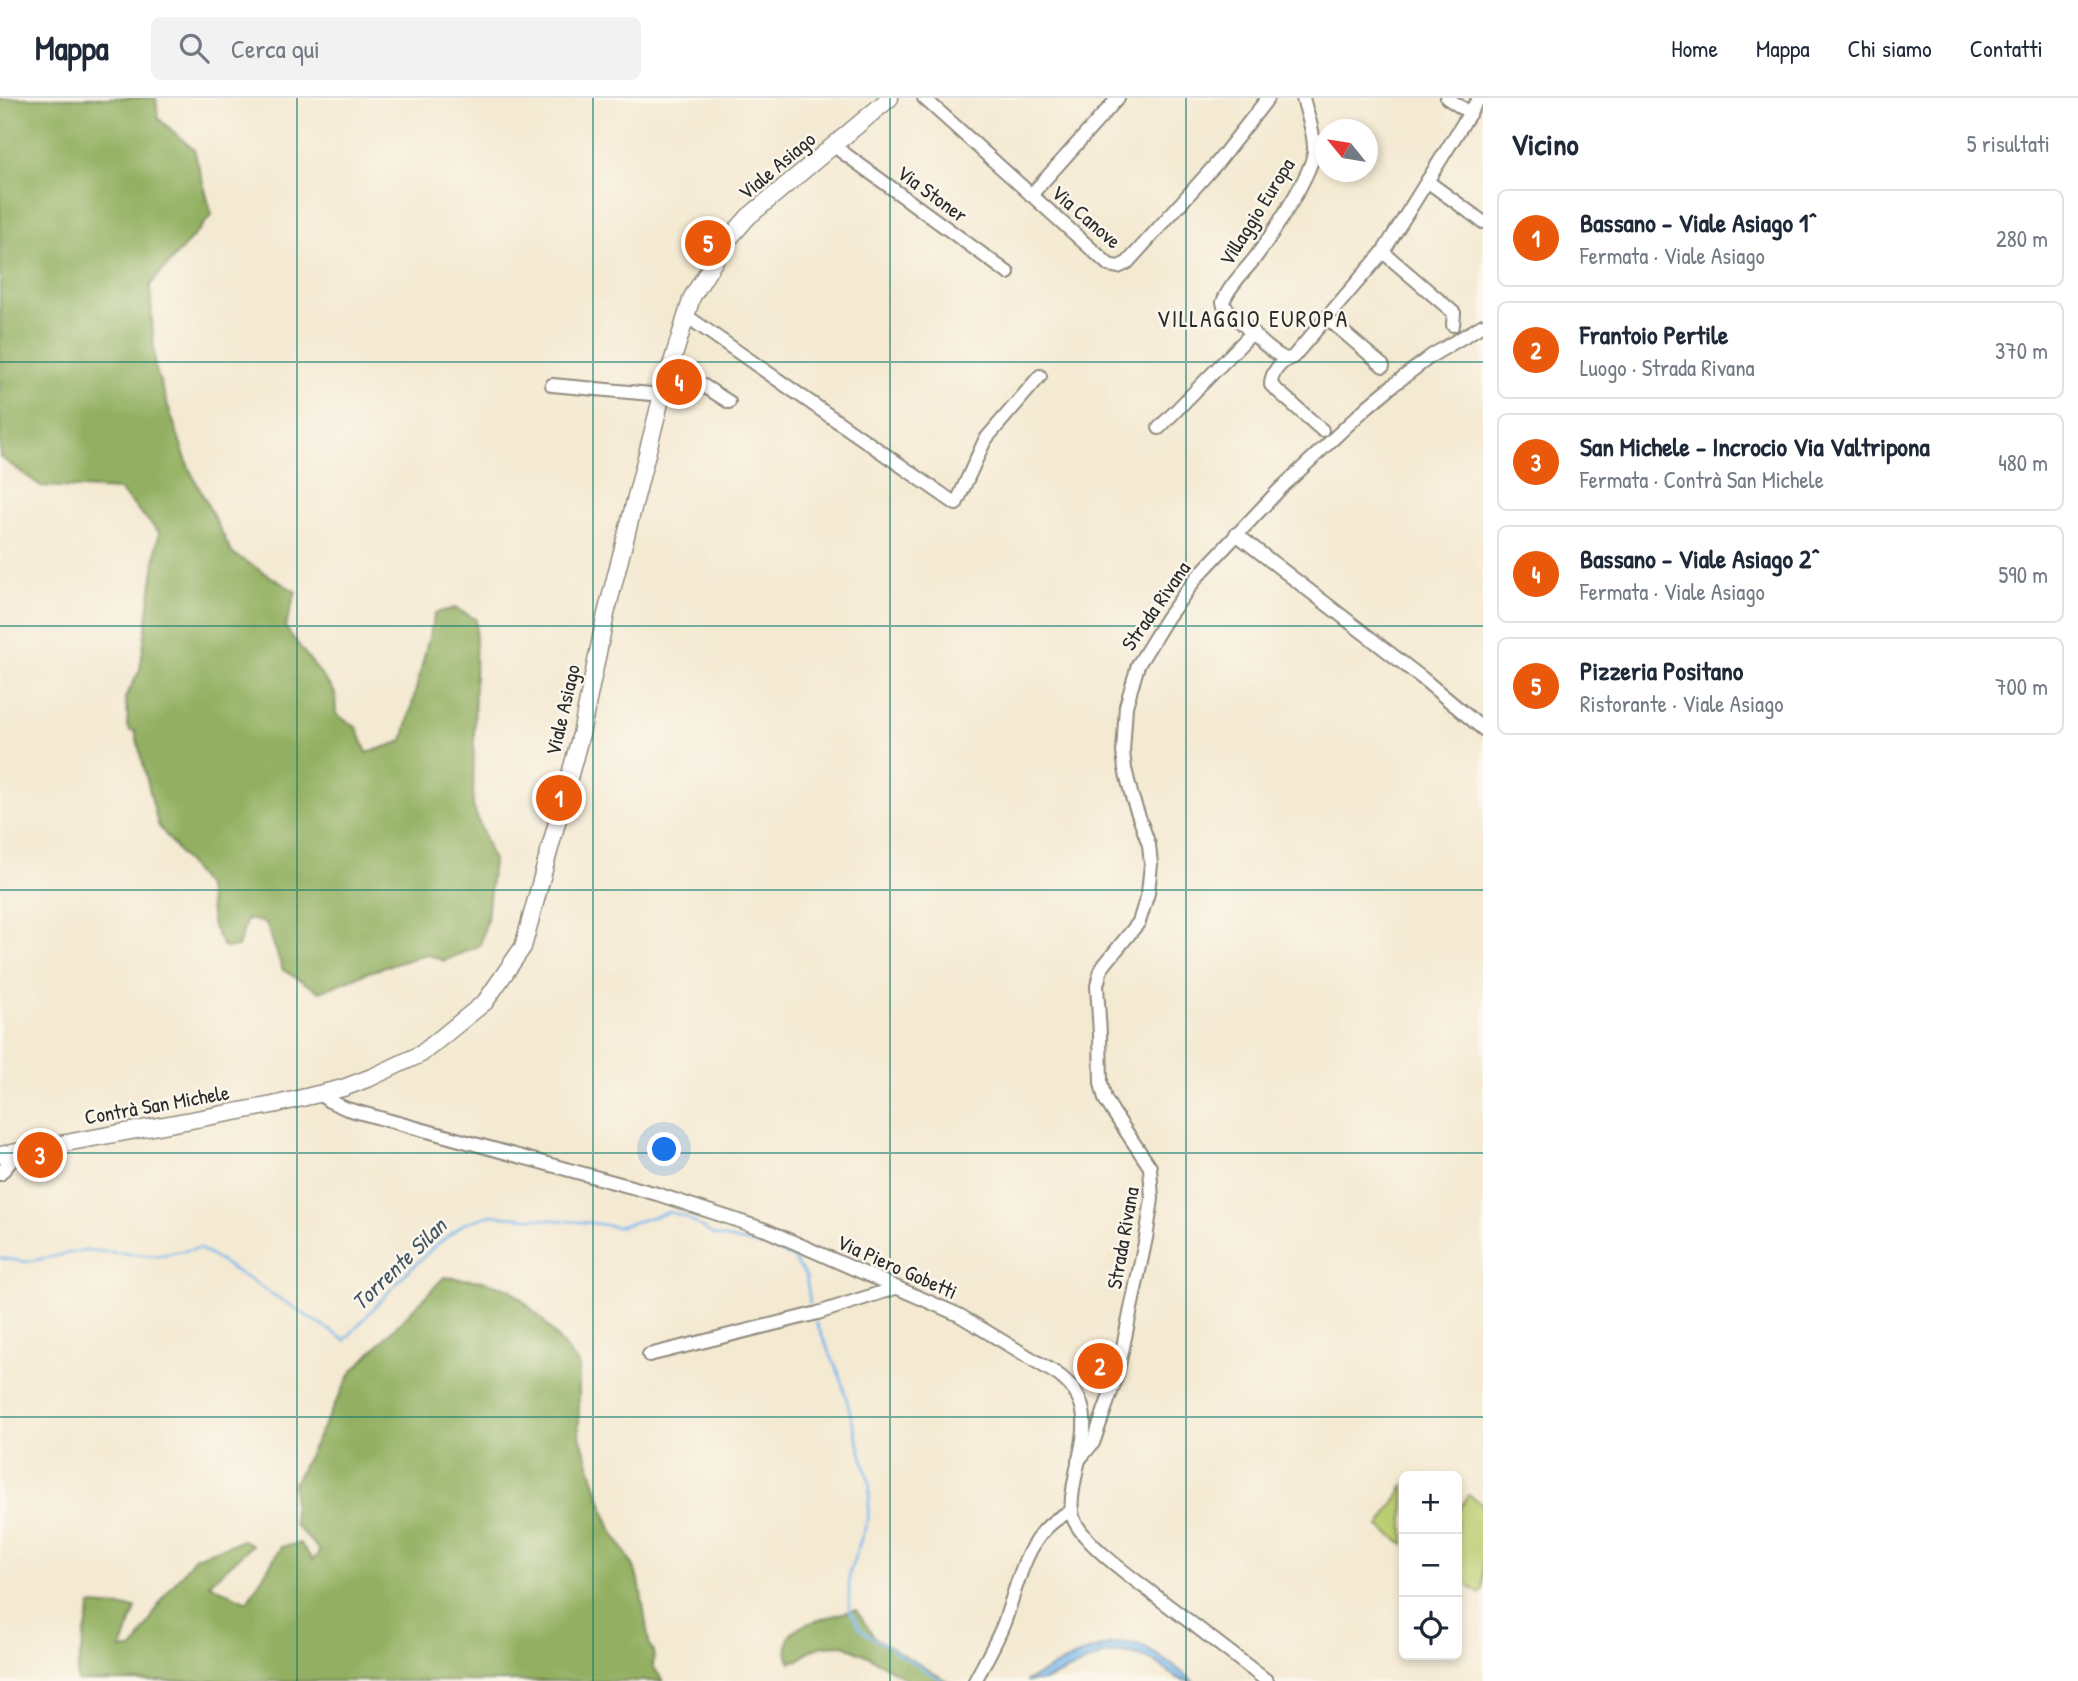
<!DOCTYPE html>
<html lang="it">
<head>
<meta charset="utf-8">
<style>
	:root { --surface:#fff; --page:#f2f2f3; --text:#1f2937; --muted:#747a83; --line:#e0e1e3; --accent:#ea580c }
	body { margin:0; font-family:"Patrick Hand",sans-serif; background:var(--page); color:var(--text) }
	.controls { position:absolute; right:21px; bottom:21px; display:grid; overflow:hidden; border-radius:10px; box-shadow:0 4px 10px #0003 }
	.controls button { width:63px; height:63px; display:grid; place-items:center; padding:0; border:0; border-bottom:2px solid var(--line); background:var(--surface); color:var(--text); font:35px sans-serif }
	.compass { position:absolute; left:1315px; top:21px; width:63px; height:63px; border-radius:50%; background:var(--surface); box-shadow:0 4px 10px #0003; rotate:300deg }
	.you { position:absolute; left:665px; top:1052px; width:24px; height:24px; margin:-18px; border:5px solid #fff; border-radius:50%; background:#1a73e8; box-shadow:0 0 0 10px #1a73e833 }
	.badge { display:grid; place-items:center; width:46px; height:46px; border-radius:50%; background:var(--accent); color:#fff; font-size:23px; font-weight:700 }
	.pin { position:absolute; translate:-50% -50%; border:4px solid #fff; box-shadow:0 2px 7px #0006 }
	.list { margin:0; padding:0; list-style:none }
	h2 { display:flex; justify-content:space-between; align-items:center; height:91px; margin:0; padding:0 28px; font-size:30px }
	h2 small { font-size:23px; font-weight:400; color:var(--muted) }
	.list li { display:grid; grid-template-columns:46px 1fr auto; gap:21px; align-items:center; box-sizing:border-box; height:98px; margin:0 14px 14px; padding:0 14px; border:2px solid var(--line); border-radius:10px }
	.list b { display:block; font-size:26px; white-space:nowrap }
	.list p { margin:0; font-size:23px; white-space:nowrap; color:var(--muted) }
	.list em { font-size:23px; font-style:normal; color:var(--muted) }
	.icon { flex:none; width:38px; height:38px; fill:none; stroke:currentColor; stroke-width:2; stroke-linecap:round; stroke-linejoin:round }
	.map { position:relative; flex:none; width:1483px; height:1583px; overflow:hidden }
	header { display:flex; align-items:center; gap:42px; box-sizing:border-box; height:98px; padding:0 35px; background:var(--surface); border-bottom:2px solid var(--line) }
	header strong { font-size:33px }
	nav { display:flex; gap:38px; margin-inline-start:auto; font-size:24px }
	.search { width:490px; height:63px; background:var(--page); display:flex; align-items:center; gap:18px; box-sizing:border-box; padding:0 24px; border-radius:10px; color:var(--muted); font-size:26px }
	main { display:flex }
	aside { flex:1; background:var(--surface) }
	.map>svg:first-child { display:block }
</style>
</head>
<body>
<header>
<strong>Mappa</strong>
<div class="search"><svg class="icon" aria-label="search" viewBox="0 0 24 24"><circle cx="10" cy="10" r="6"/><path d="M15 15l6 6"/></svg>Cerca qui</div>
<nav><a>Home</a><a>Mappa</a><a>Chi siamo</a><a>Contatti</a></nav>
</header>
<main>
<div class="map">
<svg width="1483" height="1583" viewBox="0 0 1483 1583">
	<rect width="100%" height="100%" fill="#fbf7ec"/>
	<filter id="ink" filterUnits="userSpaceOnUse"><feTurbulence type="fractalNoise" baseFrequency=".0143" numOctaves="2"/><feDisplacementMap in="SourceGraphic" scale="14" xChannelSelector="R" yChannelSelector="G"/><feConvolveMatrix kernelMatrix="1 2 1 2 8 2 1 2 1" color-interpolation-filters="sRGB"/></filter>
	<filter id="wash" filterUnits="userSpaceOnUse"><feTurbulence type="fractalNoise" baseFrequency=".00686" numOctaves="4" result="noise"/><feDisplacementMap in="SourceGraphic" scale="28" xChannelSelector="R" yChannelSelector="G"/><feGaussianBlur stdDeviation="1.57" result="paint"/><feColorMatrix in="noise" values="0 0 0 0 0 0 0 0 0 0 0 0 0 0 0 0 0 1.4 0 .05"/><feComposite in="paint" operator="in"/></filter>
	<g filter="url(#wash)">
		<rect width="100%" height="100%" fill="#f4e9d1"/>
		<!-- green -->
		<g fill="#bacd70" stroke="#727c4e" stroke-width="2">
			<path d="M1404,1388v58l-25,-17z"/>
			<path d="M1468,1397l15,9v86l-3,4 -23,-16v-65z"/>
		</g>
		<!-- forest -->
		<g fill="#93b062" stroke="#5f6e46" stroke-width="2">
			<path d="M0,0h156l2,20 36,32 18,65 -62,70 5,82 34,101 43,85 64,39 -11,35 50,66 1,21 21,14 10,25 36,-12 32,-128 20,-5 21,11 -3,187 20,55 -6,58 -7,26 -36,16 -17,-7 -61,19 -46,19 -37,-22 -17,-47 -19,-4 -9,28 -14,1 -11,-21 -6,-39 -49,-63 -23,-94h-5l-3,-6 1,-10 -3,-17 15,-28 19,-138 -40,-42 -78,-4 -41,-29z"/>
			<path d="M444,1179l39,4 27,8 32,30 37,46v68l31,94 24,40 6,19 9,56 3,8h2l-1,16 10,15h-586v-10l14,-66 45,3 -15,41h13l28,-50 33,-42 48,-17 9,5 -43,39 38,18 34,-55 19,-4 13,17 7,-9 -26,-27 -1,-39 58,-112z"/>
			<path d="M856,1512l19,28 72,43h-37l-42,-25 -24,-11 -21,1 -12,4 -13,10 -8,2c-4,-10 -5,-25 5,-32 12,-8 46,-17 61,-20z"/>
		</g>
		<!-- water -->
		<path fill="#79b8ed" stroke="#52728c" stroke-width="2" d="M1123,1545l18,2 33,21 19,15c-18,0 -21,-8 -35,-17 -17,-10 -36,-13 -55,-9l-59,26h-18c31,-15 62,-35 97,-38z"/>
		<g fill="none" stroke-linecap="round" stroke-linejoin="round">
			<!-- stream -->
			<g stroke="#79b8ed" stroke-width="2.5">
				<path d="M0,1160l26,4 59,-12 71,6 43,-8 146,92 60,-66 30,-28 30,-23 26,-8 101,8 25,4 53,-15 16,5 27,18 54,12 26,11 13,18 4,27"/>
				<path d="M816,1224l24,54 30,108 -2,35 -19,55v35l13,22 81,50"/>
			</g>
		</g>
	</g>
	<g filter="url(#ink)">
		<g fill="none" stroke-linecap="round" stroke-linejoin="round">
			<!-- minor casing -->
			<g stroke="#908a7e" stroke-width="16">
				<g id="minor">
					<path d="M924,0l185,167 9,2 9,-4 90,-100 51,-65"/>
					<path d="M1447,0l23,15"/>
					<path d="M834,48l174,127"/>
					<path d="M1427,83l56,41"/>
					<path d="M1031,97l87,-97"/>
					<path d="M1383,154l71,61 -1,12"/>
					<path d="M685,217l271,189 29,-64 55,-64"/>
					<path d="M1327,220l56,48"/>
					<path d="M1286,261c-18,-7 -46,-39 -62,-53l-1,-4c6,-16 21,-30 32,-44 14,-19 58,-85 59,-107 1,-17 -7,-37 -11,-53"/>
					<path d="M671,267l58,37"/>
					<path d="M552,287l110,10"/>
					<path d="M1159,330l94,-96"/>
					<path d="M1322,332l-51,-45c0,-13 10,-24 22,-28l90,-105 96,-154"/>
					<path d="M1236,436l186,144 61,51"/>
					<path d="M321,997l8,6 18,8 310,85 109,36 193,85 98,59c45,32 22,72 16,116 -2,11 -3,22 2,32 14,26 58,56 82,75 37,28 74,56 110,84"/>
					<path d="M0,1076l11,-13 4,-9"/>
					<path d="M649,1257l169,-42 77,-25"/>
					<path d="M1078,1363l15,-18 24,-68 29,-137 6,-39 -2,-32 -37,-55 -8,-13 -4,-16 -1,-49 -3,-48 4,-17 38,-47 9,-29 3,-29 -2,-19 -17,-48 -7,-28 -2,-17 3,-46 12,-41 29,-47 30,-41 83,-88 87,-82 25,-21 39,-30 52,-31"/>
					<path d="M975,1583c10,-19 21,-38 29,-58 15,-41 22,-94 68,-112"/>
				</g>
			</g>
			<!-- major casing -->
			<g stroke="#908a7e" stroke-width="19">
				<path id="major" d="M0,1057l273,-50 70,-17 29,-11 49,-23 64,-52 38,-55 58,-213 25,-120 56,-219 30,-98 35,-56 21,-24 142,-119"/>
			</g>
			<!-- minor -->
			<use href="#minor" stroke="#fff" stroke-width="12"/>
			<!-- major -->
			<use href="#major" stroke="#fff" stroke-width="16"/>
		</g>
	</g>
	<!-- grid -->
	<path fill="none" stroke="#0f766e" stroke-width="2" stroke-opacity="0.55" d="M297,0v1583M593,0v1583M890,0v1583M1186,0v1583M0,264h1483M0,528h1483M0,792h1483M0,1055h1483M0,1319h1483"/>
	<g text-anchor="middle" stroke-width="5" stroke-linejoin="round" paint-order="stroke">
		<!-- street labels -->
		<g font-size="21" fill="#2b2b2b" stroke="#fbf7ec">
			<text transform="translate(777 68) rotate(-40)" y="7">Viale Asiago</text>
			<text transform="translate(932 96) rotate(36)" y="7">Via Stoner</text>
			<text transform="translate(1257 114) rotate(-58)" y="7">Villaggio Europa</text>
			<text transform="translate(1086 119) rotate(41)" y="7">Via Canove</text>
			<text transform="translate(1156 508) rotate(-55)" y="7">Strada Rivana</text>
			<text transform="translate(563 612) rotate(-77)" y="7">Viale Asiago</text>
			<text transform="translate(157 1007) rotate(-10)" y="7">Contrà San Michele</text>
			<text transform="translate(1123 1140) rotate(-80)" y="7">Strada Rivana</text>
			<text transform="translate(897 1169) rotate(24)" y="7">Via Piero Gobetti</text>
		</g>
		<!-- neighbourhood labels -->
		<g font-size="23" letter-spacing="2" fill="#2b2b2b" stroke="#fbf7ec">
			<text x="1253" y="229">VILLAGGIO EUROPA</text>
		</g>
		<!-- water labels -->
		<g font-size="23" font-style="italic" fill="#425565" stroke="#fbf7ec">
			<text transform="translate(399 1166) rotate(-44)" y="8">Torrente Silan</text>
		</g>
	</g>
</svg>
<div class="controls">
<button>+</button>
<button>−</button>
<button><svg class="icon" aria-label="locate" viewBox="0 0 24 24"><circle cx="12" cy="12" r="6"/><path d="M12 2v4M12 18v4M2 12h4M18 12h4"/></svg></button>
</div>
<svg class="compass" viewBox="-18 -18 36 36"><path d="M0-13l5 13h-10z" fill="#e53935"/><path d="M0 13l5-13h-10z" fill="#747a83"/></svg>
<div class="you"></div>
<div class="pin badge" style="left:559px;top:700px">1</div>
<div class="pin badge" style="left:1100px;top:1268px">2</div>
<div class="pin badge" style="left:40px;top:1057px">3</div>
<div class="pin badge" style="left:679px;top:284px">4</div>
<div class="pin badge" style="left:708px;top:145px">5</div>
</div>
<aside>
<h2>Vicino<small>5 risultati</small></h2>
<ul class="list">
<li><span class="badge">1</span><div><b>Bassano - Viale Asiago 1^</b><p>Fermata · Viale Asiago</p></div><em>280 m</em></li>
<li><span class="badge">2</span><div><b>Frantoio Pertile</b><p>Luogo · Strada Rivana</p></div><em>370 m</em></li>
<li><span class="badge">3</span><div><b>San Michele - Incrocio Via Valtripona</b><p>Fermata · Contrà San Michele</p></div><em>480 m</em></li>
<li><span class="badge">4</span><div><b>Bassano - Viale Asiago 2^</b><p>Fermata · Viale Asiago</p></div><em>590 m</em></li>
<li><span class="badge">5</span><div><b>Pizzeria Positano</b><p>Ristorante · Viale Asiago</p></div><em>700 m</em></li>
</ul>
</aside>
</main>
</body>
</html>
